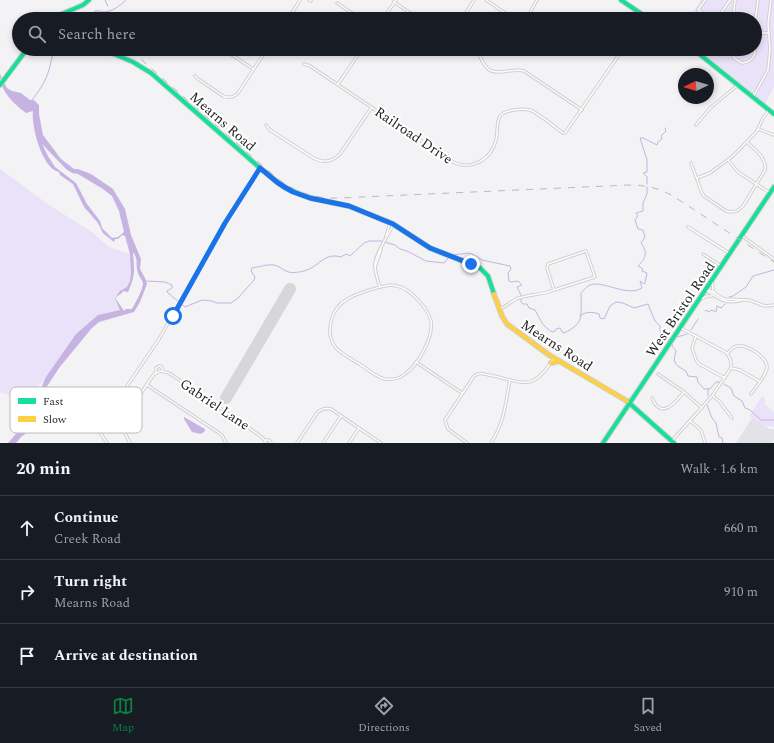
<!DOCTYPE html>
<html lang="en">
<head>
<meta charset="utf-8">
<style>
	:root { --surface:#171b24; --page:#242831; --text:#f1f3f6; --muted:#9ea1a6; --line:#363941; --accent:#0b8043 }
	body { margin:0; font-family:Spectral,serif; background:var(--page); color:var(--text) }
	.compass { position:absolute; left:678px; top:68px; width:36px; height:36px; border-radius:50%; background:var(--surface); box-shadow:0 2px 6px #0003; rotate:266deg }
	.stop { position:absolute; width:12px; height:12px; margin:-9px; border:3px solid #1a73e8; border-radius:50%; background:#fff }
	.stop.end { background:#1a73e8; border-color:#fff; box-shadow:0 1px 4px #0008 }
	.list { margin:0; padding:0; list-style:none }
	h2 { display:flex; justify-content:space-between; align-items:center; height:52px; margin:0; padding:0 16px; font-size:17px }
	h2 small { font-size:13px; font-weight:400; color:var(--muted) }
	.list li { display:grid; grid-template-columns:26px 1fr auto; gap:12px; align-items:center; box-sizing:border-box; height:64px; padding:0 16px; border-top:1px solid var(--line) }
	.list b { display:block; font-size:15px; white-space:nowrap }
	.list p { margin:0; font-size:13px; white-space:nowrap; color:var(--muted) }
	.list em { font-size:13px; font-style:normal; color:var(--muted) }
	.icon { flex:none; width:22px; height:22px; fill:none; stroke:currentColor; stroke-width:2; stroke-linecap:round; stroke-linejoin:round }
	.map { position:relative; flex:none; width:774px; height:443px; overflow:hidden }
	.search { position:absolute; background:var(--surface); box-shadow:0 2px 6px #0003; left:12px; right:12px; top:12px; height:44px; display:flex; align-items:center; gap:10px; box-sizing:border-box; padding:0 14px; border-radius:22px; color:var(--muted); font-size:15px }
	.sheet { height:244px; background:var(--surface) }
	nav { display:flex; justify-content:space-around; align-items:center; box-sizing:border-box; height:56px; border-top:1px solid var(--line); background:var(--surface); font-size:11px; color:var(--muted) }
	nav a { display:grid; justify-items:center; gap:2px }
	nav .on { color:var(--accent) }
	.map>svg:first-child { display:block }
</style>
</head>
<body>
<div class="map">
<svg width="774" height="443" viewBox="0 0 774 443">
	<rect width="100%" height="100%" fill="#f3f2f4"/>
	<!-- built -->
	<path fill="#e4e2e9" d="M752,418l18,11h4v10l-2,4h-36z"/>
	<!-- green -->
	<g fill="#eae2f8">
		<path d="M701,0h73v87l-10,19 -70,-57h61v-30h-66z"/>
		<path d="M0,169l49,36 43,27 17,15 23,8 1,17 -5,15 -13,11 6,12 -32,13 -44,57 -13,11 -7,10 -25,-9z"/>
		<path d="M762,396l3,3v5l9,8v15l-11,-2 -14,-9z"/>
	</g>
	<!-- water -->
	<g fill="#c6b3e2" fill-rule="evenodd">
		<path d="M0,74l7,14 5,3 9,2 9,7h4l5,5v9l4,21 18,24 13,10h4l13,5 22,15 12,20 6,26 10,24 -1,10 6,11 1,4 -7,18 -6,10 -35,10 -8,7 -32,39 -15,23 -2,8 2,15 -3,8 -20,15 -5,6h-8l12,-14 2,-7 3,-1 6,-9 2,-2 2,-5 4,-2v-10l7,-16 30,-43 22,-19 22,-5 -5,-12 5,-7 7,-4 3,-6 1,-9 -1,-18 -5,-18 -3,-1 -4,4h-3l-1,3 -11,-9 -5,-10 -14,-16 -11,-23 -13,-9 -1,-3c-17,-3 -28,-46 -26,-61l-7,2c-13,-10 -26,-22 -26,-39zM42,144l24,25 6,4 6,1 25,15 9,7 7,15 5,21 -6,5 -6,1 -10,-10 -2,-7 -13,-17 -11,-21 -21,-16 -7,-11zM133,252c6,8 2,12 5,21 1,4 4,6 5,10 0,7 -8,20 -11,26h-6l-2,2 -8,-12v-2l6,-4 1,-2 5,1c8,-18 6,-21 5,-40z"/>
		<path d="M184,417l21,12v2l-4,3 -9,-2 -8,-13z"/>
	</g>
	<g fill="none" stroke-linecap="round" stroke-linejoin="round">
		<!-- stream -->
		<g stroke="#c6b3e2" stroke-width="1">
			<path d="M93,19l2,-8c4,-1 7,1 10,1 8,-1 16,-7 21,-12"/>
			<path d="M32,100c14,-18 17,-26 21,-48l5,-3"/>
			<path d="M647,184v-7l-4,-4 4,-1v-12l-7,-22h3l14,7 1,-3 4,-3 -1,-3 5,-5 -1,-3"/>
			<path d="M452,255l18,-2 12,7 28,6 1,3 -3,4 1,8 2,1 7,-1 4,4 -5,2 4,8v7l2,2h4l2,4 6,2c6,10 6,15 17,22l3,-1 1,-2 4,-1 3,5c5,-1 16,-8 17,-14 2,-6 1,-19 1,-26 2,-2 4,-5 7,-7 13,-8 38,12 54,2l-2,-7 4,3 1,-1 2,-10 -5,-2 1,-2 -5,-3c8,-8 10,-14 3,-23l4,-6 -2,-7 -5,-1 -3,-9 3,-4 -2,-3 7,-2v-8l4,-9v-7"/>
			<path d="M147,281l18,1 7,3v3l-5,3 1,2 17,14 17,-7 10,1 5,2h14l7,-5 16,-18 1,-3 -4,-6 1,-3c7,-1 16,-4 22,-3 5,1 8,4 12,6 6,3 12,1 18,0 15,-4 20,-19 37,-14l5,-3 4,2 14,-13 5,-2h12l14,4 5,4 7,2 19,10 18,2 5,-6"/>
			<path d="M729,297l4,-1 13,-9 7,-11 21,-6"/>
			<path d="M705,311l1,-1 2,2 4,-2 4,2 1,-6 4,2 4,-4"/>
			<path d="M580,316c6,-5 13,-4 19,-2l1,4 4,1 6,-13 6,-4 7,1 11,5 14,-4 7,17 5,5v6l9,8"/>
			<path d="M691,330l7,-11"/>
			<path d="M672,341l5,-4 10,-3"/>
			<path d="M673,341l-1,5 4,5c-4,12 -1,14 10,20l2,5 9,1 1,5 6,7h6l6,-7h4"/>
			<path d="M724,384l7,4 3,8 8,5 3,7 5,2 11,10h13"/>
			<path d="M708,389v7"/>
			<path d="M707,405l5,13 4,5 3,14 3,1 1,5"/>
		</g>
		<!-- runway -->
		<path stroke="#d7d6d8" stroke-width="12" d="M226,398l64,-109"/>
		<!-- street casing -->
		<g stroke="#d0cfd1" stroke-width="3.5">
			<g id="street">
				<path d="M309,0l2,1"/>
				<path d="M486,0l28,19"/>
				<path d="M705,0l-7,10 14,9"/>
				<path d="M394,2l25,17"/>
				<path d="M337,3l24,16"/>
				<path d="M259,17l1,2"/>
				<path d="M288,19l12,-19"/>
				<path d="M383,19l13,-19"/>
				<path d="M462,19l12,-19"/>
				<path d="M524,19l4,-3 9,-16"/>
				<path d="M717,19l13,-19"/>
				<path d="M733,19l2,-19"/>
				<path d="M755,22l3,-22"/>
				<path d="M755,33h13"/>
				<path d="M223,49l30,20"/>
				<path d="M476,49c10,18 9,26 32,22 6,0 10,-2 16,0l58,39"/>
				<path d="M731,49l3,9 8,5c8,-1 13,-5 13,-14"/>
				<path d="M304,64l6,2 143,96c18,9 38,-2 43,-22 2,-7 0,-17 4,-24 4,-6 23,-8 30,-6 8,3 25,17 33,23h2l58,-84"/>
				<path d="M195,76l3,3 25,17c5,2 10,2 15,-3l29,-44"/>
				<path d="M338,84l24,-35"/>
				<path d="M753,97l15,-27 2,-21 -2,-25 3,-24"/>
				<path d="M266,125l4,5 45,29c9,4 18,2 25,-5l32,-47"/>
				<path d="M696,125l14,-17 28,-23"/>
				<path d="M758,129l16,6"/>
				<path d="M728,160l10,12 32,21"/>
				<path d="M691,163l11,30 2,3 22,15 5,1 6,-1 6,-5 22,-36c2,-12 -10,-20 -18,-28"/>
				<path d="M697,178l13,-5 23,-17 24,-25 6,-13 6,-8"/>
				<path d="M688,227l41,26"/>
				<path d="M386,236l4,-13"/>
				<path d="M742,236l32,23"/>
				<path d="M586,251l9,26 -41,13 -7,-22 1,-4z"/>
				<path d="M703,254l18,12"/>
				<path d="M375,267l6,-17"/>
				<path d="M712,281l1,9 2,4"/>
				<path d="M390,285c10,0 17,4 24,11 7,7 14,14 17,25 3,16 -13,44 -26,53 -5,4 -13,6 -20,5 -9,-2 -16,-9 -24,-14 -8,-5 -18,-10 -25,-17 -12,-15 -5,-39 10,-48 11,-7 31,-13 44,-15z"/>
				<path d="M380,287c-2,-6 -5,-14 -5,-21 -1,-10 13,-31 18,-41"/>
				<path d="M707,289l17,10 25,1 16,6 9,-1"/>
				<path d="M706,290c12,9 21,15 36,10"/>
				<path d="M701,299l6,-3h5"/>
				<path d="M499,309c7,-2 11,-7 17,-10 13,-5 26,-4 38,-9"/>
				<path d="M696,336l-4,12 4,12 3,4 26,14"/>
				<path d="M728,353c2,-3 5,-6 9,-7 9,-2 31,11 30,22 -2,9 -11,19 -16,26"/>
				<path d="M416,362l46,31"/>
				<path d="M731,368l9,2 19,11"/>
				<path d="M156,373v-5l3,-2 3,1 1,4"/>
				<path d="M658,374l26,18 18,16"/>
				<path d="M147,385l75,50 4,8"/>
				<path d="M713,396l6,5 13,17"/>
				<path d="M652,398c9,22 23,5 32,-6"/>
				<path d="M690,421l11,9 4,13"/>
				<path d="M265,440h4l2,3"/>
				<path d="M107,443l-8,-12 1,-5 59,-87 66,-116 35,-55"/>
				<path d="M130,443l-7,-14v-9l31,-46 7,-3 8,2 90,62 4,3 3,5"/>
				<path d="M297,443l20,-30c4,-4 9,-5 14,-4l50,34"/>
				<path d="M323,443l18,-27"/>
				<path d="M349,443l10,-15"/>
				<path d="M467,443l-19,-14 -3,-9 29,-44c5,-4 9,-2 15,-1 35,7 43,18 65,-17"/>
				<path d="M491,443c14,-22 14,-38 19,-63"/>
				<path d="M670,443l42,-47 17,-25 2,-4v-6l-4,-8 -46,-25"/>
			</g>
		</g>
		<!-- fast casing -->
		<g stroke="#d0cfd1" stroke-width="6">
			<g id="fast">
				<path d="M621,0l28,19"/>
				<path d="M50,19l33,-14 6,-5"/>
				<path d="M102,49l31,13 18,11 109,95 25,20 25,10 39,8 44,18 37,24 50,20 8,8 6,18"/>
				<path d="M693,49l81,65"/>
				<path d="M0,85l27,-36"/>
				<path d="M627,401l47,42"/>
				<path d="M603,443l171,-256"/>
			</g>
		</g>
		<!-- slow casing -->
		<g stroke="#d0cfd1" stroke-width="6">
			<g id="slow">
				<path d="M494,294l8,22 5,8 42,31 78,46"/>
				<path d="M551,363l8,-2"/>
			</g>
		</g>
		<!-- street -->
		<use href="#street" stroke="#fdfdfd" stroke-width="1.5"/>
		<!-- fast -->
		<use href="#fast" stroke="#16e098" stroke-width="4"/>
		<!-- slow -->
		<use href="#slow" stroke="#ffcf43" stroke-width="4"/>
		<!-- rail -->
		<g stroke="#bbb" stroke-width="1" stroke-dasharray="7 7" stroke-linecap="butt">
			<path d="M105,0l9,19"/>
			<path d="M132,49l13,14 133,116c19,14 38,20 61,19l290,-13c16,0 30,3 44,11l101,66"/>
		</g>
	</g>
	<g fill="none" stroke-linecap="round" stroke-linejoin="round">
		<!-- route -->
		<path stroke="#1a73e8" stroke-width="5" d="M173,316l52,-93 35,-55 18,15 15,9 17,6 39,8 44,18 37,24 41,16"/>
	</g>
	<g text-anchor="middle" stroke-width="4" stroke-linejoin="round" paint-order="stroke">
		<!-- street labels -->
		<g font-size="14" fill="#1f1f20" stroke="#fff">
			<text transform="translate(223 121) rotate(41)" y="5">Mearns Road</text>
			<text transform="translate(414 135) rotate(34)" y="5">Railroad Drive</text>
			<text transform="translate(680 309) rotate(-56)" y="5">West Bristol Road</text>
			<text transform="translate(557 345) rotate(33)" y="5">Mearns Road</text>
			<text transform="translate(215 404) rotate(34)" y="5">Gabriel Lane</text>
		</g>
	</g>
	<!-- legend -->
	<rect x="10" y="387" width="132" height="46" rx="6" fill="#fff" stroke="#bcbcbc" stroke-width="1"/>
	<rect x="18" y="398" width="18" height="6" fill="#16e098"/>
	<rect x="18" y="416" width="18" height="6" fill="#ffcf43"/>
	<g font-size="11" fill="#1f1f20">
		<text x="43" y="405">Fast</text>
		<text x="43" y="423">Slow</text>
	</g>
</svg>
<svg class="compass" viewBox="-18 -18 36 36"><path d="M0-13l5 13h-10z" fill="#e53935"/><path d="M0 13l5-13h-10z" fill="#9ea1a6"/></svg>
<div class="stop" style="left:173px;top:316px"></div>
<div class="stop end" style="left:471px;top:264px"></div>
<div class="search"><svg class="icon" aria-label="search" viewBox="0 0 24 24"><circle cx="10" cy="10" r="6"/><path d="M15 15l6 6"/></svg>Search here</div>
</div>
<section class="sheet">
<h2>20 min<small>Walk · 1.6 km</small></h2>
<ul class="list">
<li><svg class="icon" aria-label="ahead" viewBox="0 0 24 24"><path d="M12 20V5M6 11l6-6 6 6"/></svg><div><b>Continue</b><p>Creek Road</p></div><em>660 m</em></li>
<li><svg class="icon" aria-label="right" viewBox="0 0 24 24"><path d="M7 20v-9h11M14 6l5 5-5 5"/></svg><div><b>Turn right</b><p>Mearns Road</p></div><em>910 m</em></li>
<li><svg class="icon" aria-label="arrive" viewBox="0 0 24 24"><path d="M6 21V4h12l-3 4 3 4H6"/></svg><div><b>Arrive at destination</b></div></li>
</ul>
</section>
<nav>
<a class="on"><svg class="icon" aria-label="map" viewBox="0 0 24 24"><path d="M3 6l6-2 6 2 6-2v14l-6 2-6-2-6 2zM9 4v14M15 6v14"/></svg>Map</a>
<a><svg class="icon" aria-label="directions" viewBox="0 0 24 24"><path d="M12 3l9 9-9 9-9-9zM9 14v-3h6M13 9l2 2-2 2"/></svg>Directions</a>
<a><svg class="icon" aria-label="saved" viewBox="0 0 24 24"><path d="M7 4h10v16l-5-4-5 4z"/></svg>Saved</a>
</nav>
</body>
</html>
